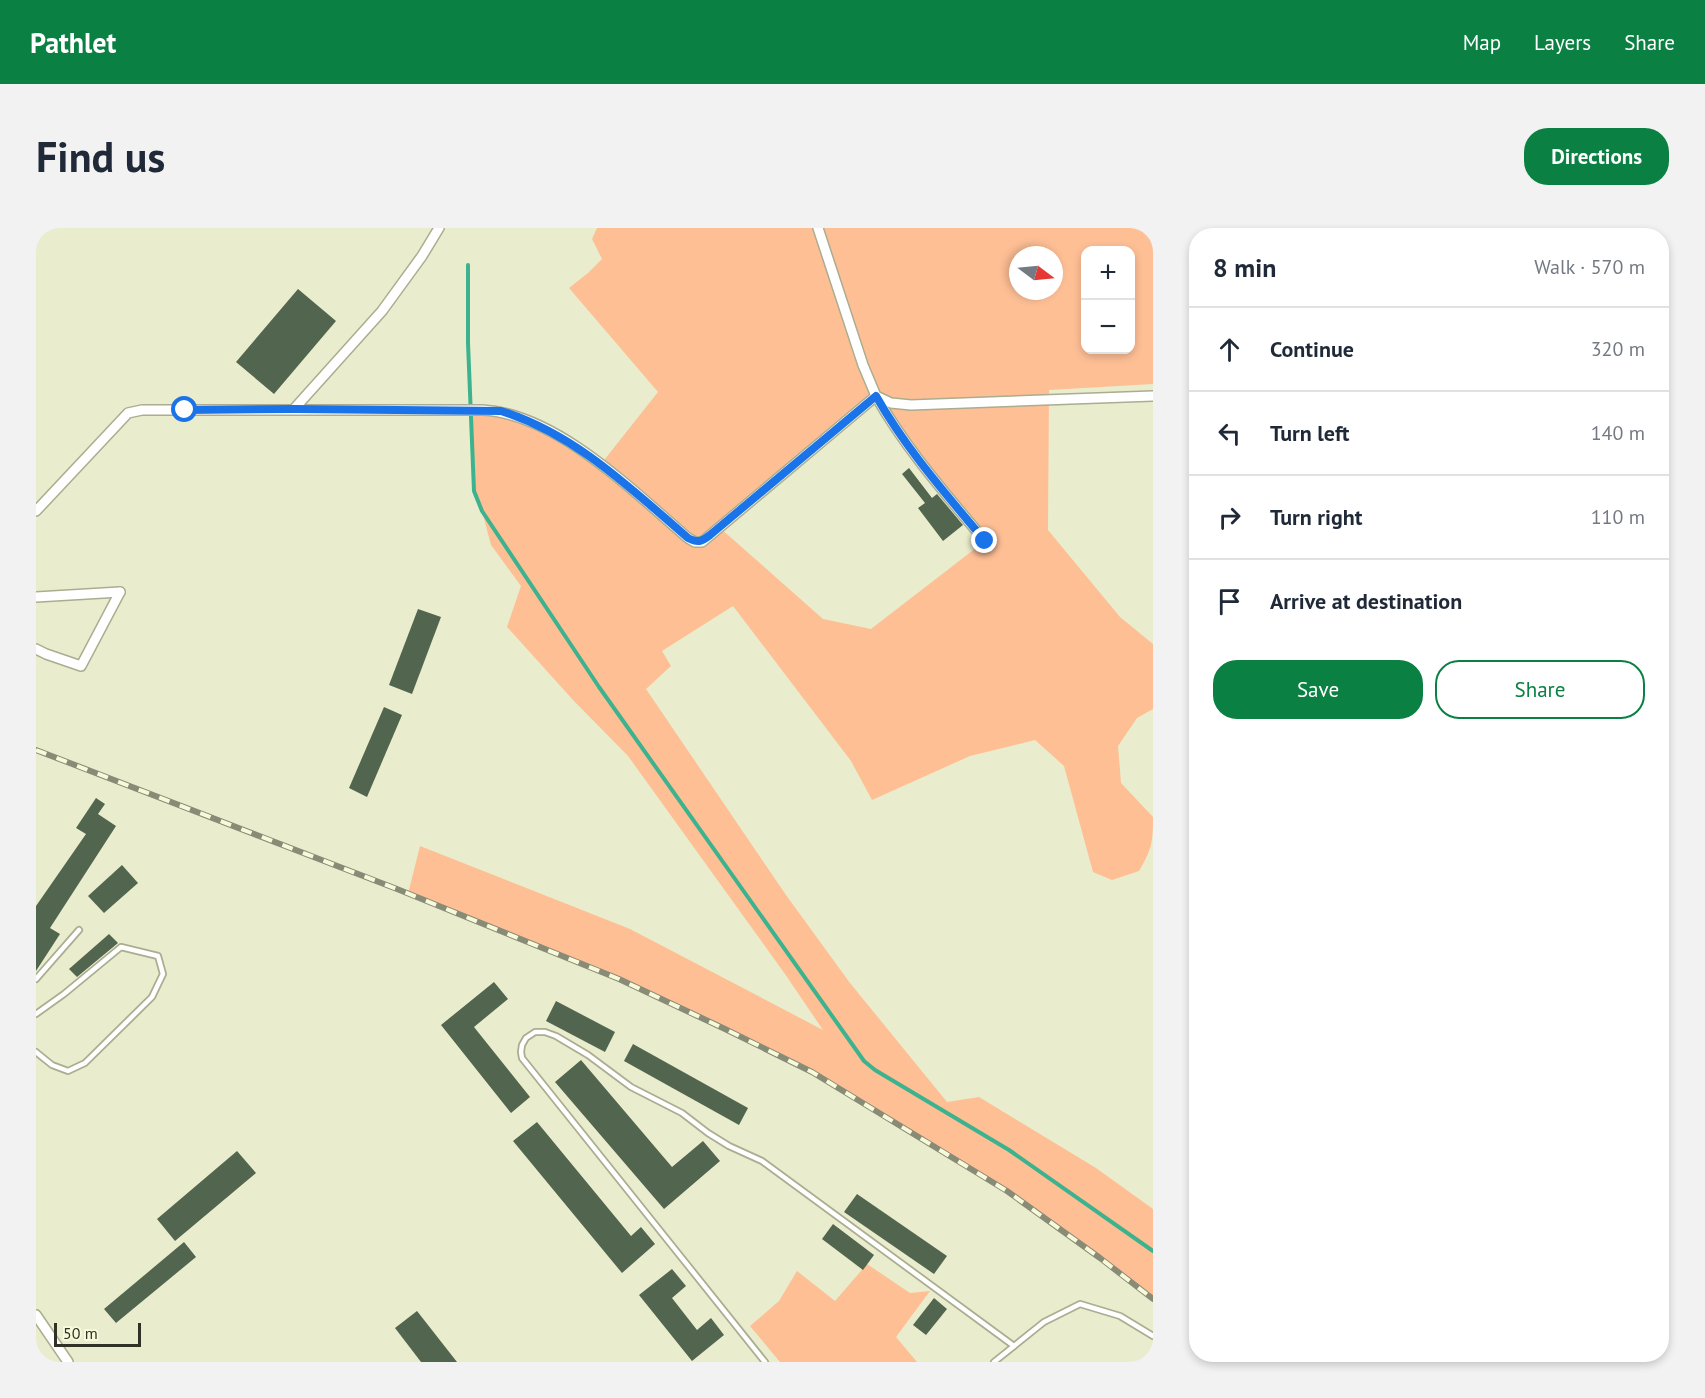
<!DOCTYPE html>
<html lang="en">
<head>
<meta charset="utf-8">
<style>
	:root { --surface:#fff; --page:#f2f2f3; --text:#1f2937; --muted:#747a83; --line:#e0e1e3; --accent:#0b8043 }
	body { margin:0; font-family:"PT Sans",sans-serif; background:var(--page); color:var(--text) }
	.controls { position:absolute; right:18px; top:18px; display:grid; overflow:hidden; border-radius:12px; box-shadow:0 3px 9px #0003 }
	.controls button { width:54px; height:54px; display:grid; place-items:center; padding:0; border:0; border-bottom:2px solid var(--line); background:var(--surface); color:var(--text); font:30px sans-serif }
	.compass { position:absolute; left:973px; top:18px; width:54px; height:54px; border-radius:50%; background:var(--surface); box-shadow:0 3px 9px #0003; rotate:106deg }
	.scale { position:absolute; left:18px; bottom:15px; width:87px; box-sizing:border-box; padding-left:6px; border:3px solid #313226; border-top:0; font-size:16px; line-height:21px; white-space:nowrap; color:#313226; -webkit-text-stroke:4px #f7fada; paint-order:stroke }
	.stop { position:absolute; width:18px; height:18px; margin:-14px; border:4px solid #1a73e8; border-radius:50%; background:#fff }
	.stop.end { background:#1a73e8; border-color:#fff; box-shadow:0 2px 6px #0008 }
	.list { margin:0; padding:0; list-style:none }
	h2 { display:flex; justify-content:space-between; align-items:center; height:78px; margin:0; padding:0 24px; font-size:26px }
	h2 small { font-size:20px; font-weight:400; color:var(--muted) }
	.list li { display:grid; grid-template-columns:39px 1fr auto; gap:18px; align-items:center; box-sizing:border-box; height:84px; padding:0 24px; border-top:2px solid var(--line) }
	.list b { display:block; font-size:22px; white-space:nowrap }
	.list em { font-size:20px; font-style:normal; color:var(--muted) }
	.actions { display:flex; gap:12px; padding:18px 24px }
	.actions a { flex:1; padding:14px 0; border:2px solid var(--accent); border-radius:24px; text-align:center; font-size:21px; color:var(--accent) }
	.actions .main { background:var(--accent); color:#fff }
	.icon { flex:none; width:33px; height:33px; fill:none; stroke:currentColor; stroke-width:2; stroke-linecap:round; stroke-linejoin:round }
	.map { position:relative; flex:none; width:1117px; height:1134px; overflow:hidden; border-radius:24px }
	header { display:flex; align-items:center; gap:36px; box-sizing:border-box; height:84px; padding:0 30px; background:var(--accent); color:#fff }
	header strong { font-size:28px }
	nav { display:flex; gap:33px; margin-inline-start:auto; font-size:21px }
	.intro { display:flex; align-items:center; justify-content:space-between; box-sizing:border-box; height:144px; padding:0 36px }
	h1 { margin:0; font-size:42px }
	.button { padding:15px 27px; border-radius:24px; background:var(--accent); color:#fff; font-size:21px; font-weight:700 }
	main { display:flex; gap:36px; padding:0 36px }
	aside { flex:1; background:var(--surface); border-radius:24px; box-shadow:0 3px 9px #0003 }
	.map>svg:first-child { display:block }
</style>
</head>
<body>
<header>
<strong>Pathlet</strong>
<nav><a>Map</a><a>Layers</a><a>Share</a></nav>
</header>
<div class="intro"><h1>Find us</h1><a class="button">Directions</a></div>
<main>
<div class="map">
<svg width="1117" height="1134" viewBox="0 0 1117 1134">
	<rect width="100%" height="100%" fill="#e9edcd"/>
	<!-- green -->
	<g fill="#febf95" fill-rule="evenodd">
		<path d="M561,0h556v156l-104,6 -1,140 72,87 33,27v65l-16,9 -19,28 3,37 32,34c0,25 -1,32 -14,54l-27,9 -19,-8 -29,-106 -29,-26 -65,16 -98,44 -21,-39 -118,-155 -71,45 9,15 -25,23 140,206 64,88 97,119 32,-5 117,71 57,41v90l-53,-41 -93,-67 -195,-119 -87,-43 -106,-50 -211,-85 12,-48 210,83 193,101 -38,-56 -157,-218 -55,-56 -66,-73 14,-41 -30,-41 -9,-34 -8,-20 -4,-81 47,6 84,48 57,-72 -89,-104 19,-15 14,-14 -10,-20zM1050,22h44v100h-44zM982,27h36v36h-36zM840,169l109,144 -114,88 -48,-10 -103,-91z"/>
		<path d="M831,1036l43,29 20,-2 -34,46 21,25h-137l-30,-36 29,-25 18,-30 38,30z"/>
	</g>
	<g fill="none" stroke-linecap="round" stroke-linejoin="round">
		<!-- stream -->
		<path stroke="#3cb38e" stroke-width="4" d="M432,37v78l6,148 8,20 117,176 265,374 11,9 134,80 144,101"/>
	</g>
	<!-- building -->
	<g fill="#52654e">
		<path d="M262,61l38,32 -62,73 -38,-32z"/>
		<path d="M873,240l23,30 5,-4 26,31 -20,16 -25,-33 7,-5 -23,-29z"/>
		<path d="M382,381l23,8 -29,77 -23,-9z"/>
		<path d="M348,479l18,8 -35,82 -18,-9z"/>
		<path d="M60,570l9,6 -7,10 18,12 -66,102 10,6 -24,37v-65l50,-72 -10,-6z"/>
		<path d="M86,637l16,18 -34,30 -16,-17z"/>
		<path d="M73,706l9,9 -41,34 -8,-8z"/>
		<path d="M458,754l14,17 -34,28 56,70 -19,16 -70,-88z"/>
		<path d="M520,773l59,31 -10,20 -59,-31z"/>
		<path d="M597,816l115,64 -9,17 -115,-64z"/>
		<path d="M545,832l91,107 31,-26 17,20 -56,48 -109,-127z"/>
		<path d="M501,894l94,114 10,-9 14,17 -33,29 -109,-132z"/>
		<path d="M201,923l19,22 -81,68 -18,-22z"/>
		<path d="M821,966l90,62 -13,18 -90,-62z"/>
		<path d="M797,996l41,31 -11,15 -41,-31z"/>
		<path d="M148,1014l12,15 -80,66 -12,-14z"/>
		<path d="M636,1041l14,17 -14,12 25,32 14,-12 13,17 -32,26 -53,-66z"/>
		<path d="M898,1070l13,11 -21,26 -13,-10z"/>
		<path d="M381,1083l40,51h-36l-26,-34z"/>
	</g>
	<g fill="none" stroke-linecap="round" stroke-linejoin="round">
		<!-- service casing -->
		<g stroke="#aaad8f" stroke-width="8">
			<g id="service">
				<path d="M0,751l43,-49"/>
				<path d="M0,786l28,-20 57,-47 37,9 5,18 -11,23 -67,66 -17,8 -16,-6 -16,-13"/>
				<path d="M729,1134l-243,-304 -1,-6 1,-7 4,-7 9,-6h10l11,4 32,19 43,32 51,26 26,20 21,13 33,15 252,185"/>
				<path d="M958,1134l50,-40 36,-18 40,12 33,20"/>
			</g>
		</g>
		<!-- minor casing -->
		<g stroke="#aaad8f" stroke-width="12">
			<g id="minor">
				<path d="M782,0l45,137 13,31 15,7 20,2 242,-9"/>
				<path d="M258,181l88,-98 40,-55 17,-28"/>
				<path d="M0,283l92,-98 14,-3h341c74,4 151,82 205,128l7,4h7l174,-146c30,53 70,98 109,145"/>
				<path d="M0,369l84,-5"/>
				<path d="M0,421l10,5 35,12 39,-74"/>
				<path d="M0,1087l32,47"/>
			</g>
		</g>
		<!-- service -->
		<use href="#service" stroke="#fff" stroke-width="4.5"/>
		<!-- minor -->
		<use href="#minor" stroke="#fff" stroke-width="9"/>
		<!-- rail casing -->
		<g stroke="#888b75" stroke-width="6">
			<path id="rail" d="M0,522l361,139 222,90 106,50 87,43 195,119 93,67 53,41"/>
		</g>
		<!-- rail -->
		<use href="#rail" stroke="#f7fada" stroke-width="4" stroke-dasharray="11" stroke-linecap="butt"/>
	</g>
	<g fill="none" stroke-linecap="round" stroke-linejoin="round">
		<!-- route -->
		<path stroke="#1a73e8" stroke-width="8" d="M149,182l109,-1 207,2c74,23 129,77 187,127 10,5 13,4 22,-3l166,-139c30,53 70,98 109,145"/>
	</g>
</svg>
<div class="controls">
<button>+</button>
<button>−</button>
</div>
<svg class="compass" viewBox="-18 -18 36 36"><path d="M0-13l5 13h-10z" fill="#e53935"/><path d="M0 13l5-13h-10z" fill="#747a83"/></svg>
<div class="scale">50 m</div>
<div class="stop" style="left:149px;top:182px"></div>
<div class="stop end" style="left:949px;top:313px"></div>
</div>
<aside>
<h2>8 min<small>Walk · 570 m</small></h2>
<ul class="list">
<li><svg class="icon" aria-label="ahead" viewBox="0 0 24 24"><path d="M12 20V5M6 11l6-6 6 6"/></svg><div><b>Continue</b></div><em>320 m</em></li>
<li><svg class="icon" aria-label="left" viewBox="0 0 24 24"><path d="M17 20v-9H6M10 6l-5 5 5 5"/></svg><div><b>Turn left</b></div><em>140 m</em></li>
<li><svg class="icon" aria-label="right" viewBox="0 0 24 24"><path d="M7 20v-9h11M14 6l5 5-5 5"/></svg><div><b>Turn right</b></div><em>110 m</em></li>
<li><svg class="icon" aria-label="arrive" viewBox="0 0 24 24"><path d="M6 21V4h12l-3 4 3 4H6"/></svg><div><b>Arrive at destination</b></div></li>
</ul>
<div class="actions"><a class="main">Save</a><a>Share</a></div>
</aside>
</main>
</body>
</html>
